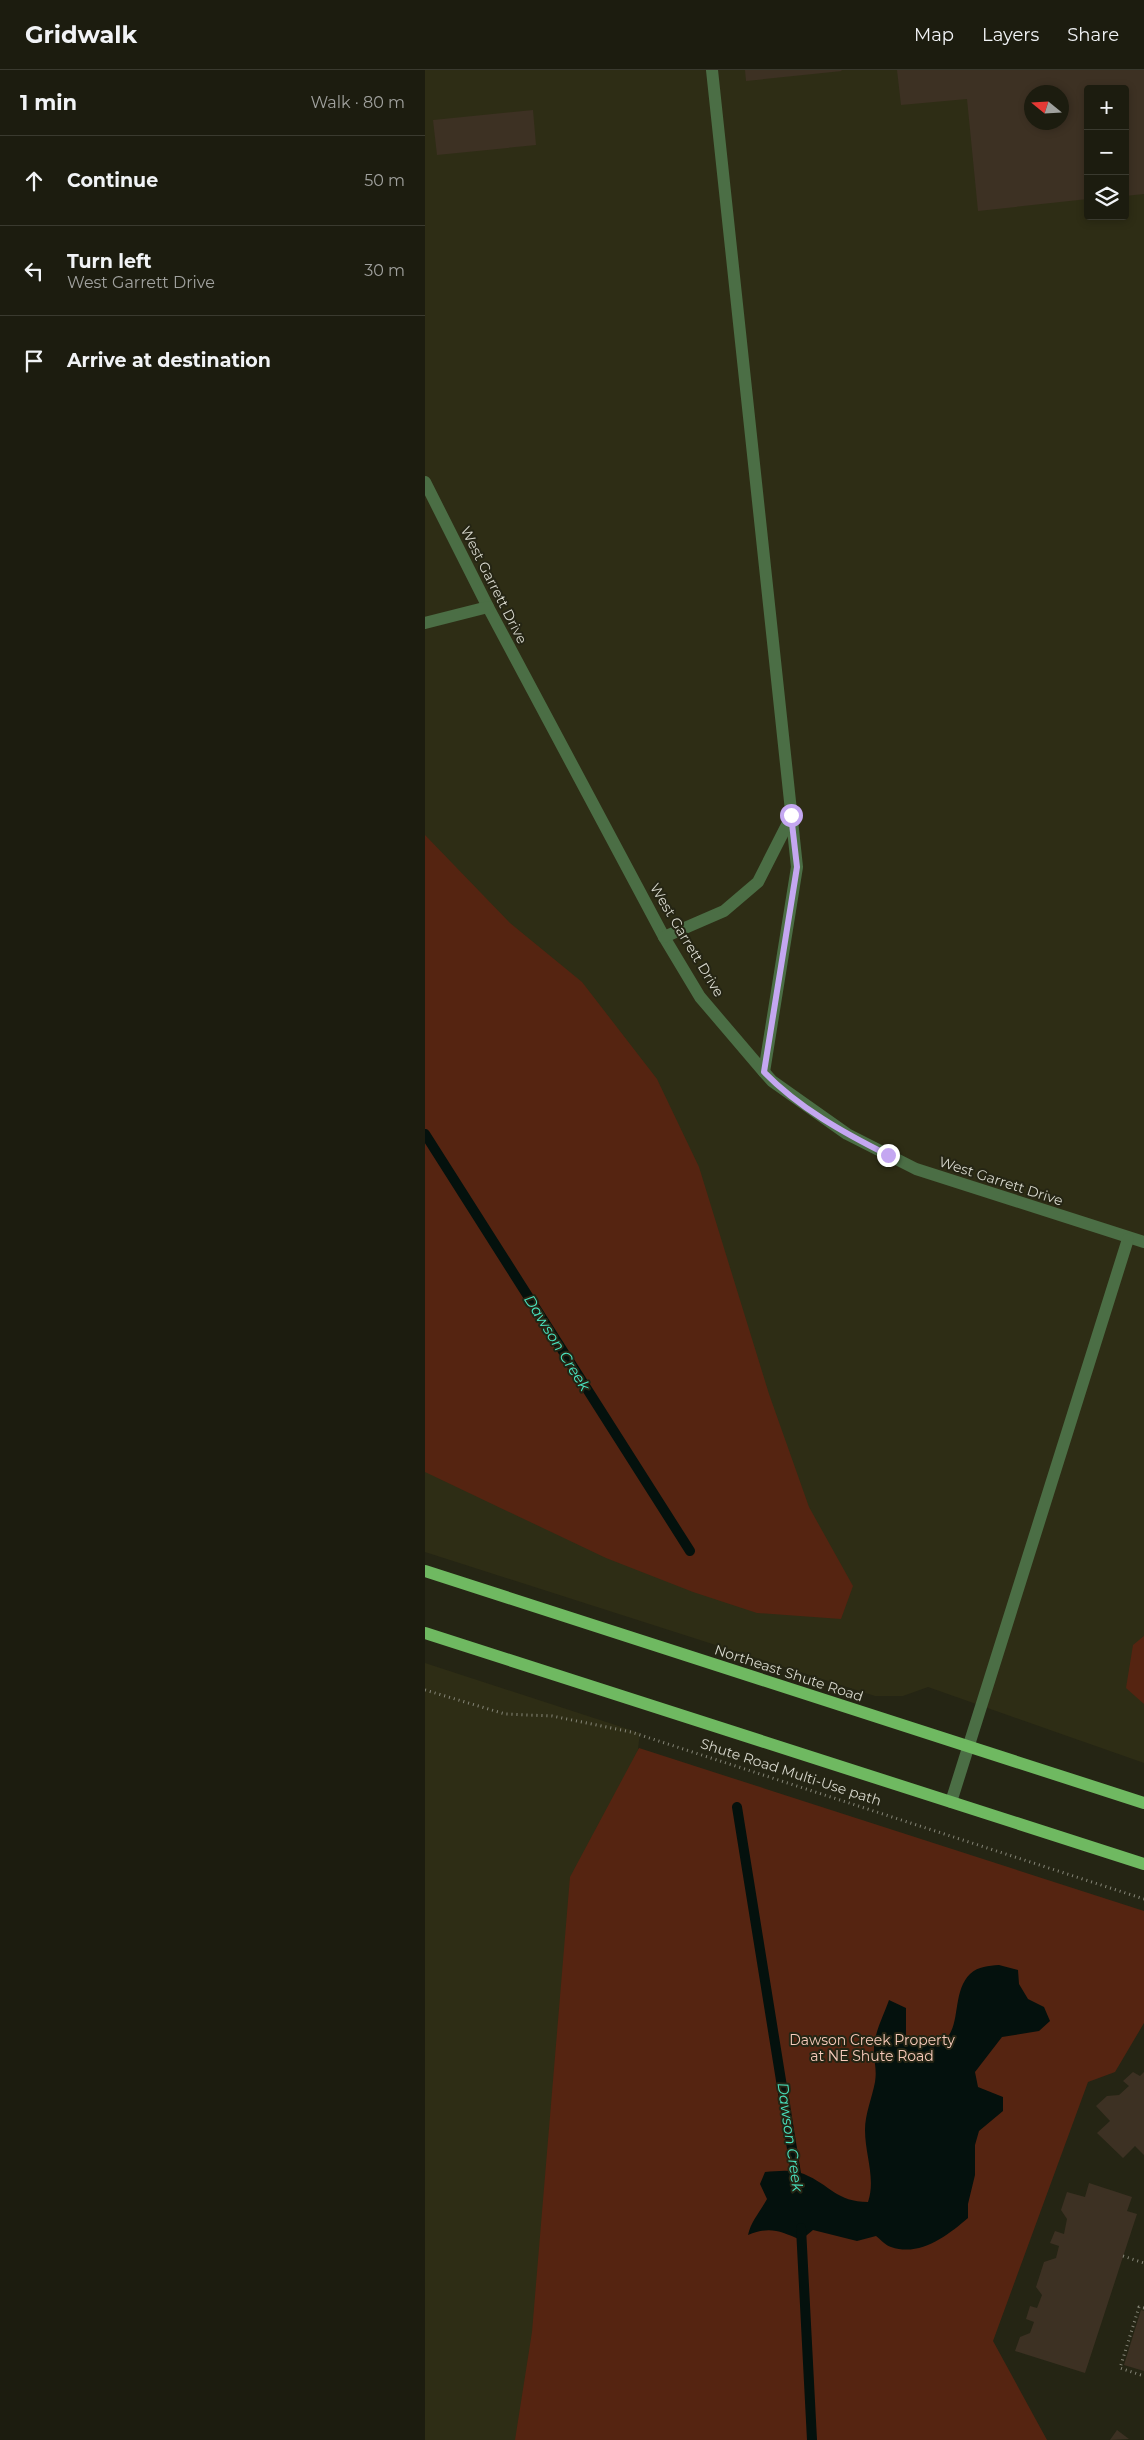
<!DOCTYPE html>
<html lang="en">
<head>
<meta charset="utf-8">
<style>
	:root { --surface:#1c1c0f; --page:#29291d; --text:#f1f3f6; --muted:#a0a19e; --line:#3a3a2f }
	body { margin:0; font-family:Montserrat,sans-serif; background:var(--page); color:var(--text) }
	.controls { position:absolute; right:15px; top:15px; display:grid; overflow:hidden; border-radius:5px; box-shadow:0 2px 8px #0003 }
	.controls button { width:45px; height:45px; display:grid; place-items:center; padding:0; border:0; border-bottom:1px solid var(--line); background:var(--surface); color:var(--text); font:25px sans-serif }
	.compass { position:absolute; left:599px; top:15px; width:45px; height:45px; border-radius:50%; background:var(--surface); box-shadow:0 2px 8px #0003; rotate:288deg }
	.stop { position:absolute; width:15px; height:15px; margin:-11px; border:4px solid #c4a7f1; border-radius:50%; background:#fff }
	.stop.end { background:#c4a7f1; border-color:#fff; box-shadow:0 1px 5px #0008 }
	.list { margin:0; padding:0; list-style:none }
	h2 { display:flex; justify-content:space-between; align-items:center; height:65px; margin:0; padding:0 20px; font-size:21px }
	h2 small { font-size:16px; font-weight:400; color:var(--muted) }
	.list li { display:grid; grid-template-columns:32px 1fr auto; gap:15px; align-items:center; box-sizing:border-box; height:90px; padding:0 20px; border-top:1px solid var(--line) }
	.list b { display:block; font-size:19px; white-space:nowrap }
	.list p { margin:0; font-size:16px; white-space:nowrap; color:var(--muted) }
	.list em { font-size:16px; font-style:normal; color:var(--muted) }
	.icon { flex:none; width:28px; height:28px; fill:none; stroke:currentColor; stroke-width:2; stroke-linecap:round; stroke-linejoin:round }
	.map { position:relative; flex:none; width:719px; height:2370px; overflow:hidden }
	header { display:flex; align-items:center; gap:30px; box-sizing:border-box; height:70px; padding:0 25px; background:var(--surface); border-bottom:1px solid var(--line) }
	header strong { font-size:24px }
	nav { display:flex; gap:28px; margin-inline-start:auto; font-size:18px }
	main { display:flex }
	aside { flex:1; background:var(--surface) }
	.map>svg:first-child { display:block }
</style>
</head>
<body>
<header>
<strong>Gridwalk</strong>
<nav><a>Map</a><a>Layers</a><a>Share</a></nav>
</header>
<main>
<aside>
<h2>1 min<small>Walk · 80 m</small></h2>
<ul class="list">
<li><svg class="icon" aria-label="ahead" viewBox="0 0 24 24"><path d="M12 20V5M6 11l6-6 6 6"/></svg><div><b>Continue</b></div><em>50 m</em></li>
<li><svg class="icon" aria-label="left" viewBox="0 0 24 24"><path d="M17 20v-9H6M10 6l-5 5 5 5"/></svg><div><b>Turn left</b><p>West Garrett Drive</p></div><em>30 m</em></li>
<li><svg class="icon" aria-label="arrive" viewBox="0 0 24 24"><path d="M6 21V4h12l-3 4 3 4H6"/></svg><div><b>Arrive at destination</b></div></li>
</ul>
</aside>
<div class="map">
<svg width="719" height="2370" viewBox="0 0 719 2370">
	<rect width="100%" height="100%" fill="#252514"/>
	<!-- built -->
	<g fill="#2e2d15" fill-rule="evenodd">
		<path d="M0,0h719v1693l-216,-76 -25,9h-28l-450,-144zM663,19h37v127h-37zM606,22h30v30h-30z"/>
		<path d="M0,1593l215,70 -89,707h-126z"/>
	</g>
	<!-- green -->
	<g fill="#552411">
		<path d="M0,765l85,88 72,59 75,97 42,88 70,227 40,113 44,79 -12,33 -84,-6 -64,-21 -87,-34 -181,-86z"/>
		<path d="M719,1566v68l-18,-16 7,-43z"/>
		<path d="M214,1678l505,163v112l-29,49 -27,10 -95,259 54,99h-532l17,-108 38,-455z"/>
	</g>
	<!-- water -->
	<path fill="#04110d" d="M574,1895l19,5 1,14 9,15 16,8 6,14 -11,10 -37,6 -27,35 3,15 25,10v14l-24,20 -4,14v30l-7,29v14c-21,18 -48,39 -77,29 -5,-1 -11,-8 -15,-11l-19,5 -44,-11 -12,10c-21,-9 -31,-14 -53,-5 3,-14 12,-23 19,-36l-7,-15 5,-12c13,-1 27,-3 39,2 26,11 33,28 64,28 8,-24 -3,-47 -3,-72 0,-16 7,-32 10,-48 2,-13 -1,-19 -1,-31 -1,-16 10,-36 15,-51l17,8v29c68,25 38,-38 64,-63 9,-8 18,-8 29,-9z"/>
	<g fill="none" stroke-linecap="round" stroke-linejoin="round">
		<!-- stream -->
		<g stroke="#04110d" stroke-width="10">
			<path d="M0,1064l265,417"/>
			<path d="M312,1737l61,379"/>
			<path d="M376,2158l11,212"/>
		</g>
	</g>
	<!-- building -->
	<g fill="#3d3123" fill-rule="evenodd">
		<path d="M320,0h96l1,1 -96,10z"/>
		<path d="M472,0h247v124l-19,2v-107h-37v110l-110,12 -11,-112 -66,6zM606,22h30v30h-30z"/>
		<path d="M108,40l3,35 -99,10 -4,-35z"/>
		<path d="M708,2002l7,4 4,-4v83l-9,-9 -12,12 -26,-25 13,-12 -14,-15 11,-10 12,-1 10,-9 -6,-5z"/>
		<path d="M664,2113l43,14 -5,14 10,3 -52,159 -70,-22 5,-14 10,-4 4,-11 -8,-3 4,-13 7,2 5,-13 -6,-8 8,-25 12,-4 3,-12 -9,-3 5,-12 9,3 3,-15 -6,-9 6,-18 18,5z"/>
		<path d="M716,2240l3,1v60l-20,-6z"/>
		<path d="M692,2360l12,9 -19,1z"/>
	</g>
	<g fill="none" stroke-linecap="round" stroke-linejoin="round">
		<!-- path -->
		<g stroke="#868678" stroke-width="3" stroke-dasharray="1 4" stroke-linecap="butt">
			<path d="M0,1620l80,24 47,2 79,16 513,167"/>
			<path d="M698,2186l21,7"/>
			<path d="M719,2238l-5,-1 -19,61 24,8"/>
		</g>
		<!-- minor -->
		<g stroke="#4b6e45" stroke-width="12">
			<path d="M287,0l85,797 -33,205"/>
			<path d="M0,412l63,125 176,330 36,60 64,75 8,9 75,53 69,35 228,73"/>
			<path d="M0,553l63,-16"/>
			<path d="M239,867l60,-26 34,-29 34,-67"/>
			<path d="M526,1732l177,-563"/>
		</g>
		<!-- major -->
		<g stroke="#6fb961" stroke-width="12">
			<path d="M0,1501l719,232"/>
			<path d="M0,1563l719,231"/>
		</g>
	</g>
	<g fill="none" stroke-linecap="round" stroke-linejoin="round">
		<!-- route -->
		<path stroke="#c4a7f1" stroke-width="6" d="M366,745l6,52 -33,205c35,36 80,61 124,83"/>
	</g>
	<g text-anchor="middle" stroke-width="4" stroke-linejoin="round" paint-order="stroke">
		<!-- street labels -->
		<g font-size="14" fill="#d7d7cc" stroke="#252514">
			<text transform="translate(69 515) rotate(63)" y="5">West Garrett Drive</text>
			<text transform="translate(262 870) rotate(59)" y="5">West Garrett Drive</text>
			<text transform="translate(576 1111) rotate(18)" y="5">West Garrett Drive</text>
			<text transform="translate(364 1603) rotate(18)" y="5">Northeast Shute Road</text>
			<text transform="translate(366 1702) rotate(18)" y="5">Shute Road Multi-Use path</text>
		</g>
		<!-- park labels -->
		<g font-size="14" fill="#f7cbbb" stroke="#252514">
			<text x="447" y="1975">Dawson Creek Property<tspan x="447" dy="16">at NE Shute Road</tspan></text>
		</g>
		<!-- water labels -->
		<g font-size="15" font-style="italic" fill="#49e3bf" stroke="#252514">
			<text transform="translate(132 1273) rotate(58)" y="5">Dawson Creek</text>
			<text transform="translate(365 2067) rotate(82)" y="5">Dawson Creek</text>
		</g>
	</g>
</svg>
<div class="controls">
<button>+</button>
<button>−</button>
<button><svg class="icon" aria-label="layers" viewBox="0 0 24 24"><path d="M12 4l9 5-9 5-9-5zM3 14l9 5 9-5"/></svg></button>
</div>
<svg class="compass" viewBox="-18 -18 36 36"><path d="M0-13l5 13h-10z" fill="#e53935"/><path d="M0 13l5-13h-10z" fill="#a0a19e"/></svg>
<div class="stop" style="left:366px;top:745px"></div>
<div class="stop end" style="left:463px;top:1085px"></div>
</div>
</main>
</body>
</html>
